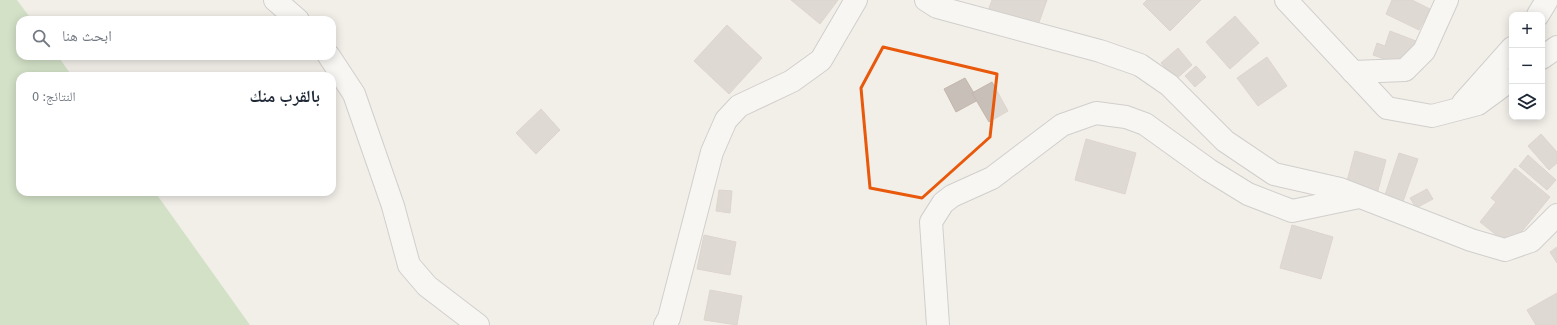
<!DOCTYPE html>
<html lang="ar">
<head>
<meta charset="utf-8">
<style>
	:root { --surface:#fff; --page:#f6f6f7; --text:#1f2937; --muted:#747a83; --line:#e0e1e3 }
	body { margin:0; font-family:"Fira Sans","Noto Naskh Arabic",sans-serif; background:var(--page); color:var(--text); direction:rtl }
	.controls { position:absolute; right:12px; top:12px; display:grid; overflow:hidden; border-radius:8px; box-shadow:0 2px 10px #0003 }
	.controls button { width:36px; height:36px; display:grid; place-items:center; padding:0; border:0; border-bottom:1px solid var(--line); background:var(--surface); color:var(--text); font:20px sans-serif }
	.list { margin:0; padding:0; list-style:none }
	h2 { display:flex; justify-content:space-between; align-items:center; height:52px; margin:0; padding:0 16px; font-size:17px }
	h2 small { font-size:13px; font-weight:400; color:var(--muted) }
	.icon { flex:none; width:22px; height:22px; fill:none; stroke:currentColor; stroke-width:2; stroke-linecap:round; stroke-linejoin:round }
	.map { position:relative; flex:none; width:1557px; height:325px; overflow:hidden; direction:ltr }
	.search { position:absolute; background:var(--surface); box-shadow:0 2px 10px #0003; left:16px; top:16px; width:320px; height:44px; display:flex; align-items:center; gap:10px; box-sizing:border-box; padding:0 14px; border-radius:12px; color:var(--muted); font-size:15px }
	.panel { position:absolute; background:var(--surface); box-shadow:0 2px 10px #0003; left:16px; top:72px; width:320px; height:124px; border-radius:12px; direction:rtl }
	.map>svg:first-child { display:block }
</style>
</head>
<body>
<div class="map">
<svg width="1557" height="325" viewBox="0 0 1557 325">
	<rect width="100%" height="100%" fill="#f2efe9"/>
	<!-- forest -->
	<path fill="#add19e" d="M0,0h17l15,20h-12v36h38l14,20h-52v116h135l95,133h-250z"/>
	<!-- building -->
	<g fill="#c7bfb8" stroke="#c4b6ab">
		<path d="M791,0h47l-18,24z"/>
		<path d="M992,0h55l-15,42 -49,-18z"/>
		<path d="M1147,0h54l-31,31 -27,-27z"/>
		<path d="M1392,0h20l18,9 -11,21 -33,-16z"/>
		<path d="M1235,16l24,27 -29,26 -24,-27z"/>
		<path d="M727,25l35,33 -33,36 -35,-33z"/>
		<path d="M1390,31l26,10 -10,26 -33,-12 4,-12 8,3z"/>
		<path d="M1178,48l14,17 -17,15 -14,-17z"/>
		<path d="M1267,57l20,29 -29,20 -21,-28z"/>
		<path d="M1196,66l10,11 -11,10 -10,-11z"/>
		<path d="M965,78l13,22 -22,12 -12,-23z"/>
		<path d="M992,82l16,29 -19,11 -17,-29z"/>
		<path d="M541,109l19,21 -24,24 -20,-21z"/>
		<path d="M1541,134l16,18v11l-8,7 -21,-24z"/>
		<path d="M1086,139l50,14 -11,41 -50,-14z"/>
		<path d="M1355,151l31,9 -13,49 -31,-9z"/>
		<path d="M1399,153l19,6 -18,51 -18,-6z"/>
		<path d="M1528,155l28,25 -9,10 -28,-24z"/>
		<path d="M1515,168l35,29 -40,49 -30,-24 16,-20 -5,-4z"/>
		<path d="M1427,189l6,10 -17,9 -6,-10z"/>
		<path d="M719,190l13,1 -2,22 -14,-2z"/>
		<path d="M1292,225l41,12 -12,42 -41,-11z"/>
		<path d="M704,235l32,7 -6,33 -33,-6z"/>
		<path d="M1557,247v16l-7,-11z"/>
		<path d="M710,290l32,6 -5,29 -33,-5z"/>
		<path d="M1557,293v32h-21l-9,-15z"/>
	</g>
	<g fill="none" stroke-linecap="round" stroke-linejoin="round">
		<!-- street casing -->
		<g stroke="#a9a9a9" stroke-width="24">
			<g id="street">
				<path d="M275,0l23,20"/>
				<path d="M926,0l11,7 163,44 40,14 29,20 56,56 49,33 66,15 131,51 34,10 26,-9 26,-26"/>
				<path d="M1286,0l101,108 45,8 46,-12 34,-25"/>
				<path d="M1538,15l9,-15"/>
				<path d="M329,56l25,38 39,112 16,59 18,21 51,39"/>
				<path d="M1542,58l15,-11"/>
				<path d="M1353,72l52,-2 19,-19 23,-51"/>
				<path d="M1463,103l49,-55"/>
				<path d="M665,325l4,-7 43,-166 14,-32 13,-14 53,-25 29,-21 35,-60"/>
				<path d="M938,325l-7,-103 12,-19 9,-7 40,-18 70,-53 34,-12 30,4 19,7 64,46 39,24 44,17 67,-14"/>
			</g>
		</g>
		<!-- street -->
		<use href="#street" stroke="#fff" stroke-width="22"/>
	</g>
	<!-- marked area -->
	<path d="M0 0H1557V325H0ZM883,47l114,27 -7,63 -68,61 -52,-10 -9,-100z" fill="#f2efe9" fill-opacity=".55" fill-rule="evenodd"/>
	<path fill="none" stroke="#e8590c" stroke-width="3" stroke-linejoin="round" d="M883,47l114,27 -7,63 -68,61 -52,-10 -9,-100z"/>
</svg>
<div class="controls">
<button>+</button>
<button>−</button>
<button><svg class="icon" aria-label="layers" viewBox="0 0 24 24"><path d="M12 4l9 5-9 5-9-5zM3 14l9 5 9-5"/></svg></button>
</div>
<div class="search"><svg class="icon" aria-label="search" viewBox="0 0 24 24"><circle cx="10" cy="10" r="6"/><path d="M15 15l6 6"/></svg>ابحث هنا</div>
<section class="panel">
<h2>بالقرب منك<small>النتائج: 0</small></h2>
<ul class="list">
</ul>
</section>
</div>
</body>
</html>
